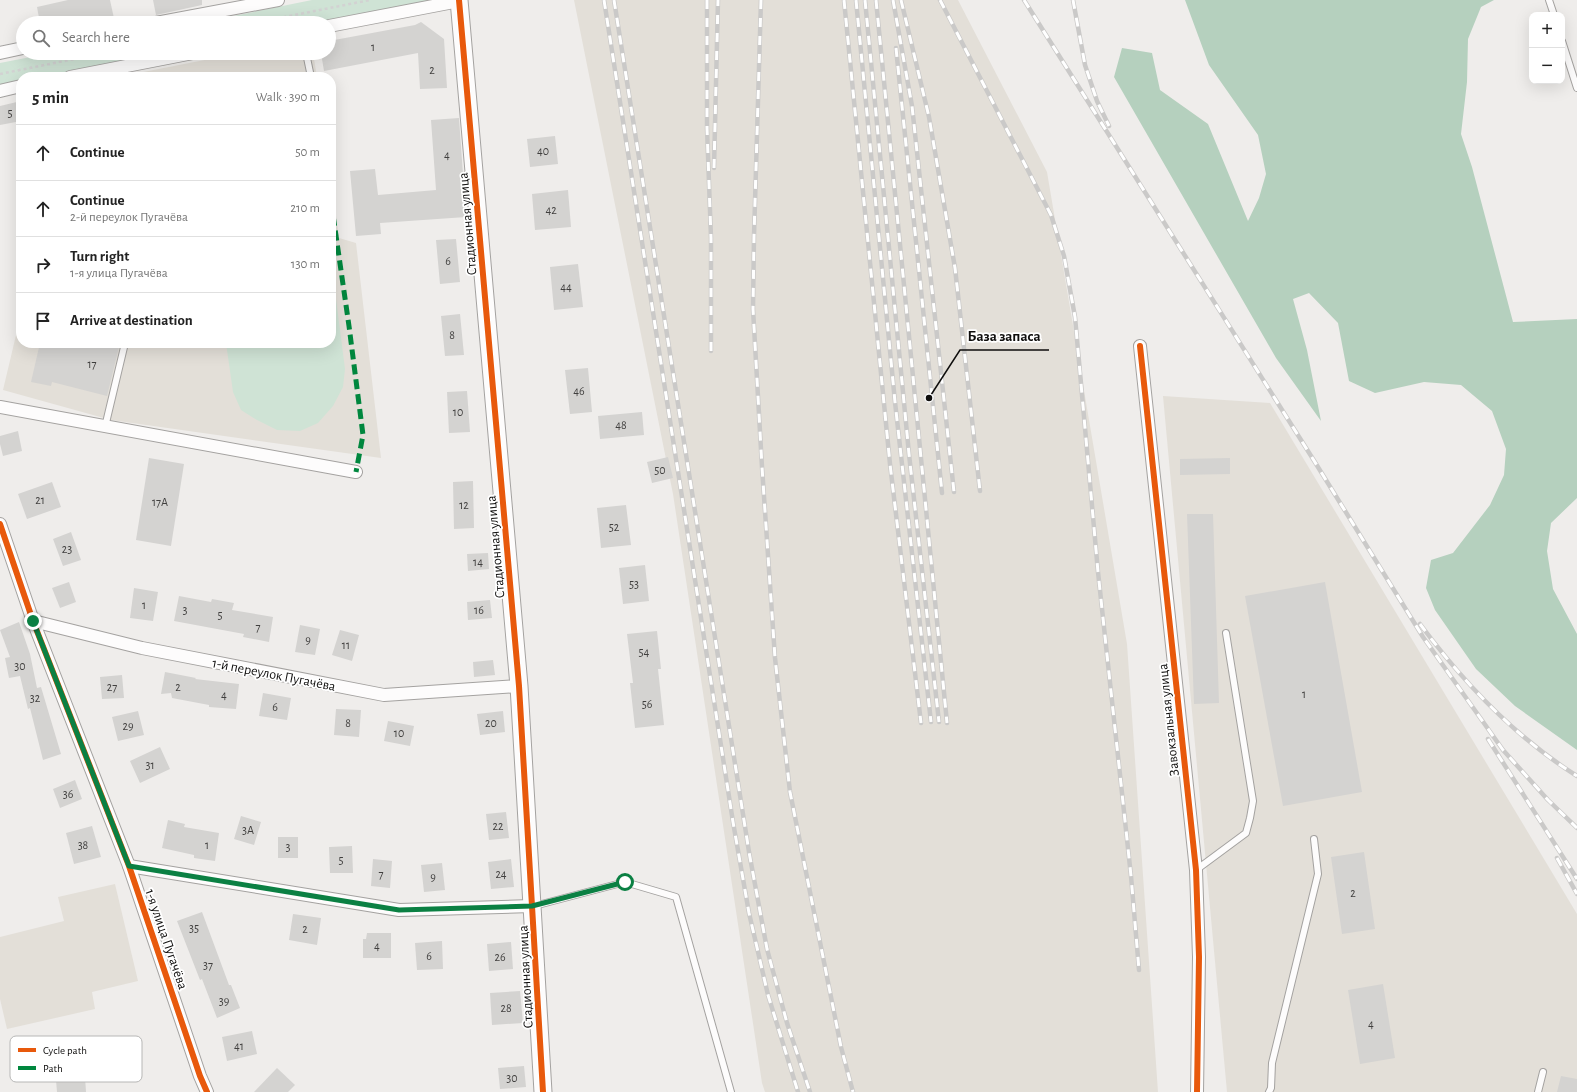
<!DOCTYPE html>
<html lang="en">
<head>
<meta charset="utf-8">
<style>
	:root { --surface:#fff; --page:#f2f2f2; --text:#222; --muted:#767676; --line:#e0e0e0 }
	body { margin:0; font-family:"Alegreya Sans",sans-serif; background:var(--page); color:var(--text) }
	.controls { position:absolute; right:12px; top:12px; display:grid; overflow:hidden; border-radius:8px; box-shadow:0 4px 16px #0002 }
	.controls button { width:36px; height:36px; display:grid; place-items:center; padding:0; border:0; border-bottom:1px solid var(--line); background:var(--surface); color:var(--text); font:20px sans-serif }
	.stop { position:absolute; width:12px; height:12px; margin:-9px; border:3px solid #0b8043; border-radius:50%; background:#fff }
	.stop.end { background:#0b8043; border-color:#fff; box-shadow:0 1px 4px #0008 }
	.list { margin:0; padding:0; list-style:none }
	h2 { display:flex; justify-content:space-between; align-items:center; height:52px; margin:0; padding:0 16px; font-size:17px }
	h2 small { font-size:13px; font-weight:400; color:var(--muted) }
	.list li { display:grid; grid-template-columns:26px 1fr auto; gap:12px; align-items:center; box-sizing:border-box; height:56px; padding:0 16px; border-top:1px solid var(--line) }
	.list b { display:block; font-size:15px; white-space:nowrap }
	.list p { margin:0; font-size:13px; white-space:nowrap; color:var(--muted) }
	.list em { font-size:13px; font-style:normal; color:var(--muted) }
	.icon { flex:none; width:22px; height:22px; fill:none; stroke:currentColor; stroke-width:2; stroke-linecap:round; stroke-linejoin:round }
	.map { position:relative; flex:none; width:1577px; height:1092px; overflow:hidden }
	.search { position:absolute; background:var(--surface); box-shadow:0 4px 16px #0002; left:16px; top:16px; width:320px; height:44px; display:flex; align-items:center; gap:10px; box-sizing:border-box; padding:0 14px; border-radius:22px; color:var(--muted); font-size:15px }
	.panel { position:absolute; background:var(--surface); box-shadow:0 4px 16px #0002; left:16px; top:72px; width:320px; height:276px; border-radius:16px }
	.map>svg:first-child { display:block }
</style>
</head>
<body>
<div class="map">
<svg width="1577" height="1092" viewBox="0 0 1577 1092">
	<rect width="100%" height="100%" fill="#efedeb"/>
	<!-- built -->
	<g fill="#e3dfd8">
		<path d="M574,0h384l89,172 80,472 31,448h-393l-3,-9 -89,-589z"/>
		<path d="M240,53h73l4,24h-199z"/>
		<path d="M331,179l8,59 17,5 25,215 -270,-38 -108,-30 18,-76v29h310z"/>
		<path d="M1163,396l107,7 307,511v178h-350z"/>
		<path d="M115,884l23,97 -46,11 3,17 -88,20 -7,-30v-62l64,-16 -6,-24z"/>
	</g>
	<!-- green -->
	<g fill="#cfe3d5">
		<path d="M312,0h124l-110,23h-127z"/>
		<path d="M51,53h123l-122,24h-31v6l-21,4v-24z"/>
		<path d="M331,260l14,109 -2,18 -10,19 -15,17 -18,8 -23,-1 -20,-10 -16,-10 -8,-18 -7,-49h105z"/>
	</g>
	<!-- forest -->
	<path fill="#b5d0be" d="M1185,0h309l-13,7 -13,32 -1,43 -6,52 11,33 41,155 64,-3v179l-26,25 -4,28 6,38 24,45v116l-62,-44 -39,-37 -41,-59 -9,-22 5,-28 22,-7 37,-48 14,-30 2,-26 -14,-38 -31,-26 -37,-3 -49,11 -26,-12 -11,-58 -29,-30 -16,6 14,51 14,71 -45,-63 -162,-281 8,-29 30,5 8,37 48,34 40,97 11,-23 7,-24 -8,-39 -49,-70z"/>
	<!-- building -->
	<g fill="#d4d3d1">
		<path d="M68,0h42l5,23h-75l-3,-16z"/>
		<path d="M153,0h49v5l-46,10z"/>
		<path d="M421,22l23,17 3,49 -27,1 -2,-36 -94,18 -3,-18h8v-12l86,-16z"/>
		<path d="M21,101v20l-21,4v-19z"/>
		<path d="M459,118l7,99 -86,6 1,11 -25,2 -6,-65 25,-2 3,26 58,-5 -5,-70z"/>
		<path d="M555,136l3,28 -28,3 -3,-28z"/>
		<path d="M568,190l3,37 -36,3 -3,-36z"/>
		<path d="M456,239l4,43 -20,2 -4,-44z"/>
		<path d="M578,264l5,43 -29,3 -4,-43z"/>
		<path d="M460,314l4,41 -19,1 -4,-40z"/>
		<path d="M40,343h19l15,3 1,-3h45l-13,53 -55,-14 -1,4 -20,-4z"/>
		<path d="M588,368l4,44 -22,2 -5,-44z"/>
		<path d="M467,391l3,41 -21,1 -2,-41z"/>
		<path d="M642,412l2,23 -44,4 -2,-23z"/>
		<path d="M18,431l4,20 -19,5 -3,-12v-8z"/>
		<path d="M668,457l5,21 -21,5 -5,-21z"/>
		<path d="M149,458l35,6 -13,82 -35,-6z"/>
		<path d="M1230,458v16l-50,1v-16z"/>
		<path d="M473,481l1,47 -20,1 -1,-47z"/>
		<path d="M52,482l9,25 -34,12 -9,-25z"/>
		<path d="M626,505l5,40 -30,3 -4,-40z"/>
		<path d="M1187,514h26l6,189 -25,1z"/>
		<path d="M71,532l10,28 -18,6 -10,-27z"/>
		<path d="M488,553l1,16 -21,2 -1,-17z"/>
		<path d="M645,565l4,36 -26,3 -4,-36z"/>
		<path d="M69,582l7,20 -16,6 -8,-20z"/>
		<path d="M1325,582l37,210 -79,14 -38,-210z"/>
		<path d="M134,588l24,4 -5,29 -23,-3z"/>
		<path d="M179,596l32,6 1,-3 22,4 -2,7 41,7 -4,25 -26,-5 1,-3 -70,-13z"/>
		<path d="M490,600l2,18 -24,2 -1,-18z"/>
		<path d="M19,622l11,32 7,34 4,-1 20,67 -18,6 -13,-52 -2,1 -8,-33 -11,2 -4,-20 5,-1 -10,-27z"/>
		<path d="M300,625l20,4 -5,26 -20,-3z"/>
		<path d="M340,630l19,5 -7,26 -20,-6z"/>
		<path d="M657,631l4,38h-3l6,56 -29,3 -5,-45h3l-6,-49z"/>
		<path d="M493,660l2,15 -21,2 -1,-15z"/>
		<path d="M165,672l31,6 -1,1 44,5 -3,25 -27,-2v-2l-37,-7 -1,-5 -10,1z"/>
		<path d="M122,675l2,23 -22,1 -2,-22z"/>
		<path d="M263,693l28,5 -4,22 -28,-4z"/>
		<path d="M336,709l25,1 -2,27 -25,-2z"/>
		<path d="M138,711l6,24 -26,6 -6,-24z"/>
		<path d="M503,711l2,21 -25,3 -3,-21z"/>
		<path d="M388,721l26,5 -4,20 -26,-5z"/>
		<path d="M160,747l10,22 -30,14 -10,-22z"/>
		<path d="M75,780l7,19 -22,9 -7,-19z"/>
		<path d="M506,812l3,26 -20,2 -3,-26z"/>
		<path d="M241,816l20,6 -7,23 -20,-6z"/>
		<path d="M168,820l17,4 -1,3 35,6 -4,28 -21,-3v-3l-32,-7z"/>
		<path d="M92,826l9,31 -27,7 -8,-31z"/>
		<rect x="278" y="837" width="20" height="21"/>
		<path d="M352,846l1,27h-23l-1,-26z"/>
		<path d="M1364,852l11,77 -33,5 -11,-77z"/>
		<path d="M373,859l19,2 -2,27 -19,-2z"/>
		<path d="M511,859l3,28 -23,2 -3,-27z"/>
		<path d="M442,863l3,27 -21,2 -3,-27z"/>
		<path d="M202,912l27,73h2l9,23 -23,10 -15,-39 -2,1 -23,-59z"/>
		<path d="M293,914l28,4 -4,27 -28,-5z"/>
		<path d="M367,933h24v25h-28v-19h3z"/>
		<path d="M442,941l1,28 -26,1 -2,-27z"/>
		<path d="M511,942l2,27 -24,2 -2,-27z"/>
		<path d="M1383,984l12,74 -35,6 -12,-74z"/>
		<path d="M520,991l3,32 -31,2 -2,-32z"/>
		<path d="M252,1031l5,23 -30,7 -5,-24z"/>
		<path d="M524,1066l2,21 -26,2 -2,-21z"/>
		<path d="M277,1068l18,17 -7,7h-34z"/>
		<path d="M1561,1076l16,3v13h-20z"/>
		<path d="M85,1077l1,15h-29l-1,-12z"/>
	</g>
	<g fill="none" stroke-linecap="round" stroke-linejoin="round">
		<!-- lane casing -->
		<g stroke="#a4a2a0" stroke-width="8">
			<g id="lane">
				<path d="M1549,0l5,15"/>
				<path d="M1562,41l15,47"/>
				<path d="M306,53l5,24"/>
				<path d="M105,427l20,-84"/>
				<path d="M1196,870l50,-37 4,-15 3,-17 -27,-168"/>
				<path d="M534,906l91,-24 51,15 55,195"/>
				<path d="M1269,1092l2,-4 1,-25 46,-189 -4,-35"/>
				<path d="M1538,1092l5,-20"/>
			</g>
		</g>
		<!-- street casing -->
		<g stroke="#a4a2a0" stroke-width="14">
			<g id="street">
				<path d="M156,23l122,-23"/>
				<path d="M329,26l130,-25"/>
				<path d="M0,53l23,-5"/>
				<path d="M70,77l123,-24"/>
				<path d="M0,91l21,-5"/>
				<path d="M1140,346l56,524 3,87 -2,135"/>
				<path d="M0,407l356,65"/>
				<path d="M0,524l33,97 96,245 71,210 7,16"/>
				<path d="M33,621l109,27 242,47 135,-9"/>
				<path d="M129,866l270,44 133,-4"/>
			</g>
		</g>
		<!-- secondary casing -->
		<g stroke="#a4a2a0" stroke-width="19">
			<path id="secondary" d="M459,0l60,686 24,406"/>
		</g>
		<!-- path -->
		<g stroke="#d2d2d2" stroke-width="2.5" stroke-dasharray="3 3" stroke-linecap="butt">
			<path d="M254,23l116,-23"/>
			<path d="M0,74l104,-21"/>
		</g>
		<!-- lane -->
		<use href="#lane" stroke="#fdfcfc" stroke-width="6"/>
		<!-- street -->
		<use href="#street" stroke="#fdfcfc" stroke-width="12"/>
		<!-- secondary -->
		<use href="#secondary" stroke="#fdfcfc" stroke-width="17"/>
		<!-- rail casing -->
		<g stroke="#cac9c8" stroke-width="4.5">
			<g id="rail">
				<path d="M604,0l129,822 16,91 19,82 30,97"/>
				<path d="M614,0l135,852 18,97 20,74 23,69"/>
				<path d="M707,0v128l4,110v113"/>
				<path d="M761,0l-7,236 -1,73 9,158 13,191 15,134 51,255 12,45"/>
				<path d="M844,0l46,464 31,259"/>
				<path d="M856,0l39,402 36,320"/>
				<path d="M865,0l44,454 30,268"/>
				<path d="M876,0l71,723"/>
				<path d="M893,0l19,106 42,386"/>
				<path d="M901,0l28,117 26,151 25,223"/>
				<path d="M940,0l111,215 13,41 11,61 23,255 33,304 8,94"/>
				<path d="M1024,0l289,459 110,178 80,113 45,50 29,28"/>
				<path d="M1073,0l12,65 12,36 12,25"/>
				<path d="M896,48l46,445"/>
				<path d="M714,168l4,-168"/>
				<path d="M1420,624c43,58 95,113 157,152"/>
				<path d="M1488,739l89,140"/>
				<path d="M1557,858l20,36"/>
			</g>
		</g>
		<!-- rail -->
		<use href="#rail" stroke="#fff" stroke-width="3" stroke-dasharray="9" stroke-linecap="butt"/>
		<!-- quiet -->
		<path stroke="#00873e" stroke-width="5" stroke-dasharray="10 5" stroke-linecap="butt" d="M331,201l18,125 14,109 -7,37"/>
		<!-- cycleway casing -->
		<g stroke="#fff" stroke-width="8">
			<g id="cycleway">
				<path d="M459,0l60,686 24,406"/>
				<path d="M1140,346l56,524 3,87 -2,135"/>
				<path d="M0,524l33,97 96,245 71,210 7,16"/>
			</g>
		</g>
		<!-- cycleway -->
		<use href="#cycleway" stroke="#e8590c" stroke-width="6"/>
	</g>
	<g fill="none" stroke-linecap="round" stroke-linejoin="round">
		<!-- route -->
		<path stroke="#0b8043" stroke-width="5" d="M33,621l96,245 270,44 133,-4 93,-24"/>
	</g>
	<g text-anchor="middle" stroke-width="3.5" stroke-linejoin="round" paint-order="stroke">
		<!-- number labels -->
		<g font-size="12" fill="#403f3e">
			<text x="373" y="51">1</text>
			<text x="432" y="74">2</text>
			<text x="10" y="117">5</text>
			<text x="543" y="155">40</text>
			<text x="447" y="159">4</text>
			<text x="551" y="214">42</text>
			<text x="448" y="265">6</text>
			<text x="566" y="291">44</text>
			<text x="452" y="339">8</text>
			<text x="92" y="368">17</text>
			<text x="579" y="395">46</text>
			<text x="458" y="416">10</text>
			<text x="621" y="429">48</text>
			<text x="660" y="474">50</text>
			<text x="40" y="504">21</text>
			<text x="160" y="506">17А</text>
			<text x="464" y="509">12</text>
			<text x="614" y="531">52</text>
			<text x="67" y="553">23</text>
			<text x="478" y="566">14</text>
			<text x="634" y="588">53</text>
			<text x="144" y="609">1</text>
			<text x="185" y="614">3</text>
			<text x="479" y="614">16</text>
			<text x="220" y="619">5</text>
			<text x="258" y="631">7</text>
			<text x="308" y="644">9</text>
			<text x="346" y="649">11</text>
			<text x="644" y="656">54</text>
			<text x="20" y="670">30</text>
			<text x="112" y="691">27</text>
			<text x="178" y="691">2</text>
			<text x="1304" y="698">1</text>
			<text x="224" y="699">4</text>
			<text x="35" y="702">32</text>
			<text x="647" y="708">56</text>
			<text x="275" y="711">6</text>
			<text x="348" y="727">8</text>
			<text x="491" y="727">20</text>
			<text x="128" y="730">29</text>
			<text x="399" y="737">10</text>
			<text x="150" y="769">31</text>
			<text x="68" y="798">36</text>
			<text x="498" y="830">22</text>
			<text x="248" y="834">3А</text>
			<text x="83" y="849">38</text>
			<text x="207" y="849">1</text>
			<text x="288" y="851">3</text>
			<text x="341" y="864">5</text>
			<text x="381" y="878">7</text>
			<text x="501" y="878">24</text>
			<text x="433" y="881">9</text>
			<text x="1353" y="897">2</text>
			<text x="194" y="932">35</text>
			<text x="305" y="933">2</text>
			<text x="377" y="950">4</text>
			<text x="429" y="960">6</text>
			<text x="500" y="961">26</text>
			<text x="208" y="969">37</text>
			<text x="224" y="1005">39</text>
			<text x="506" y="1012">28</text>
			<text x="1371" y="1028">4</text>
			<text x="239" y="1050">41</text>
			<text x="512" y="1082">30</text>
		</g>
		<!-- street labels -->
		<g font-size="14" fill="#0f0e0d" stroke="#fff">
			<text transform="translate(467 224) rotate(-95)" y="5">Стадионная улица</text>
			<text transform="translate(495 547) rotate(-95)" y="5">Стадионная улица</text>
			<text transform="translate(274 674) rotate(11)" y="5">1-й переулок Пугачёва</text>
			<text transform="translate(1168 720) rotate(-96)" y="5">Завокзальная улица</text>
			<text transform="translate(167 939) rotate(71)" y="5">1-я улица Пугачёва</text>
			<text transform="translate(525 977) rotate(-93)" y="5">Стадионная улица</text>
		</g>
	</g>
	<!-- legend -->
	<rect x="10" y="1036" width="132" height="46" rx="6" fill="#fff" stroke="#b7b7b6" stroke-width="1"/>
	<rect x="18" y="1048" width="18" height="4" fill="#e8590c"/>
	<rect x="18" y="1066" width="18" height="4" fill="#00873e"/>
	<g font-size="11" fill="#0f0e0d">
		<text x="43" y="1054">Cycle path</text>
		<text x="43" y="1072">Path</text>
	</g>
	<!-- callouts -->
	<path fill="none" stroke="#0f0e0d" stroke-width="1.5" d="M929 398L960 350H1049"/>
	<circle fill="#0f0e0d" stroke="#fff" stroke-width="1.5" cx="929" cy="398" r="4"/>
	<g font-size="15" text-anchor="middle" font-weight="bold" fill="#0f0e0d" stroke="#fff" stroke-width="3.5" stroke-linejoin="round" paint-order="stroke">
		<text x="1004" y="341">База запаса</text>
	</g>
</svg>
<div class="controls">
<button>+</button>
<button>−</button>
</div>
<div class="stop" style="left:625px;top:882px"></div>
<div class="stop end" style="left:33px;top:621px"></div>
<div class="search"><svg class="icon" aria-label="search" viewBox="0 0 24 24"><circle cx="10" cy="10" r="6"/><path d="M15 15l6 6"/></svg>Search here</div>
<section class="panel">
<h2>5 min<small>Walk · 390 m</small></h2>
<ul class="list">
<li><svg class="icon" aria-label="ahead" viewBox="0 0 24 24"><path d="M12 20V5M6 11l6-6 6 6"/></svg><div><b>Continue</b></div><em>50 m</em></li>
<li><svg class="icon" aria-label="ahead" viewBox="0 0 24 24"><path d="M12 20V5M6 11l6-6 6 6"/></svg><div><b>Continue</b><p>2-й переулок Пугачёва</p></div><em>210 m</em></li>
<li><svg class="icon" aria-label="right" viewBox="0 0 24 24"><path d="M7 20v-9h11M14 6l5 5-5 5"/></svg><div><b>Turn right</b><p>1-я улица Пугачёва</p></div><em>130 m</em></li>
<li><svg class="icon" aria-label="arrive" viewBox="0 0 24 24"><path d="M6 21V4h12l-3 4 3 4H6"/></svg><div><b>Arrive at destination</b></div></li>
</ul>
</section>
</div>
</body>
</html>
